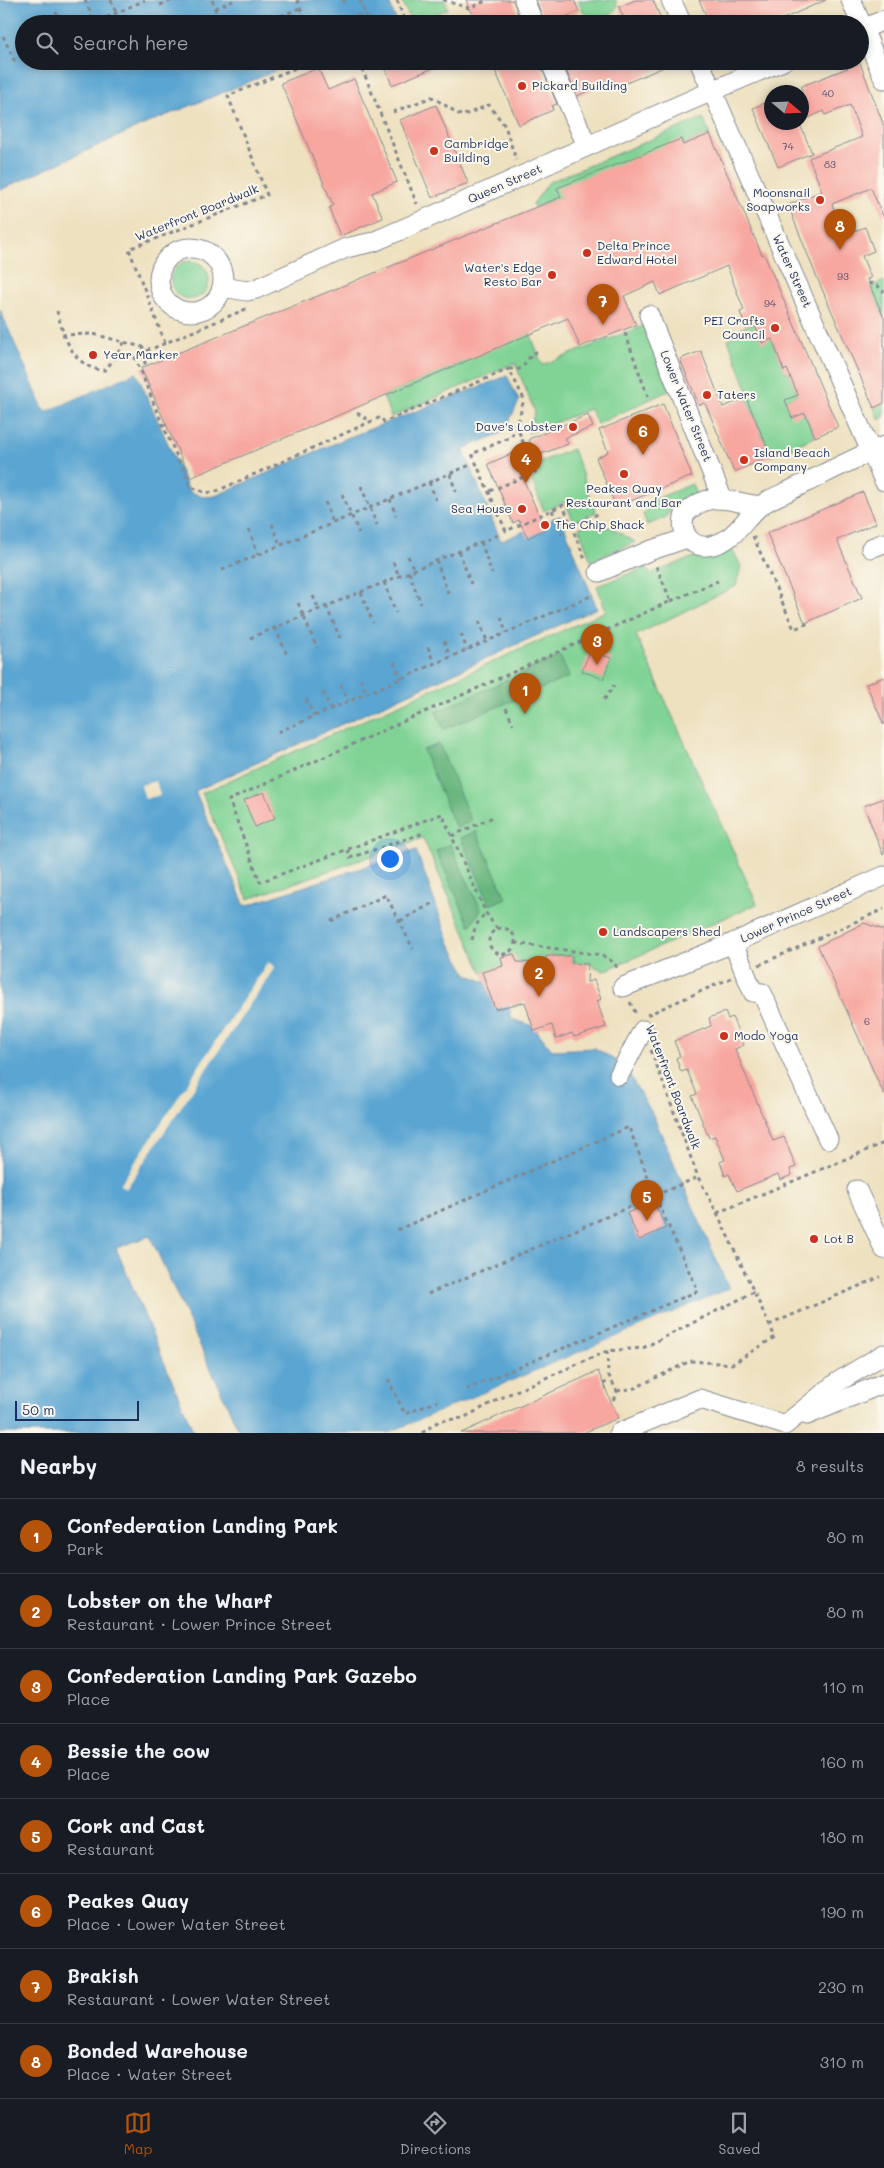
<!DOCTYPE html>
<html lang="en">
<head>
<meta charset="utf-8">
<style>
	:root { --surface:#171b24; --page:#242831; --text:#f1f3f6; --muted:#9ea1a6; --line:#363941; --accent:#b45309 }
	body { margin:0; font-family:Mali,sans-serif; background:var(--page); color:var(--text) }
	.compass { position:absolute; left:764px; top:85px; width:45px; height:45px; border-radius:50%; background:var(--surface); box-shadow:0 2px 8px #0003; rotate:109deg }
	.scale { position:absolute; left:15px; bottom:12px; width:124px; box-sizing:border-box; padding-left:5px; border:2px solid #1b2f5e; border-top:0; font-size:14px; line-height:18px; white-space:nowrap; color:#1b2f5e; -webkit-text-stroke:4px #fbf7ec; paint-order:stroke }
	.you { position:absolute; left:389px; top:858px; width:18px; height:18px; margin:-12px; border:4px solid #fff; border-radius:50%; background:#1a73e8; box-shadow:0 0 0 8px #1a73e833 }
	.badge { display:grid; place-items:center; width:32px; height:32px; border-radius:50%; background:var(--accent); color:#fff; font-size:16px; font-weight:700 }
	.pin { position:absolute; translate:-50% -41px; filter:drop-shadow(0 1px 2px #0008) }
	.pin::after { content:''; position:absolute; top:26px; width:18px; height:15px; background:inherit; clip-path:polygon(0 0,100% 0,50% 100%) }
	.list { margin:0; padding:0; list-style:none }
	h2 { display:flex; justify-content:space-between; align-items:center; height:65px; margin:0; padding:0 20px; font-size:21px }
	h2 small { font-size:16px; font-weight:400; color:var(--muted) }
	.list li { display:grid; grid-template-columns:32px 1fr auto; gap:15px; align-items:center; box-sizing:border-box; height:75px; padding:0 20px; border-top:1px solid var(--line) }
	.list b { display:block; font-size:19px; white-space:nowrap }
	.list p { margin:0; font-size:16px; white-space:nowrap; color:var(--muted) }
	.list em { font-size:16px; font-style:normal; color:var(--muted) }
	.icon { flex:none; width:28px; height:28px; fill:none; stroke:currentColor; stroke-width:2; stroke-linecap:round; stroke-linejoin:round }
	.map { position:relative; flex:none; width:884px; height:1433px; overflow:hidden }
	.search { position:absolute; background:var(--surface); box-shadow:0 2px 8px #0003; left:15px; right:15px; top:15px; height:55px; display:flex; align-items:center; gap:12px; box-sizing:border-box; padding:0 18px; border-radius:28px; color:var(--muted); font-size:19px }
	.sheet { height:665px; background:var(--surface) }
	nav { display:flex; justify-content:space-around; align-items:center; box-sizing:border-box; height:70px; border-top:1px solid var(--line); background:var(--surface); font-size:14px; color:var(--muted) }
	nav a { display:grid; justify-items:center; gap:2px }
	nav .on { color:var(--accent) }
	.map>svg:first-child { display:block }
</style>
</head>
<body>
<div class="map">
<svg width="884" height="1433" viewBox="0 0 884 1433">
	<rect width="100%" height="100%" fill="#fbf7ec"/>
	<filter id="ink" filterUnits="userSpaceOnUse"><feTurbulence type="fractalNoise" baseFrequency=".02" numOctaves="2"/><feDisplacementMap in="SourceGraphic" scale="10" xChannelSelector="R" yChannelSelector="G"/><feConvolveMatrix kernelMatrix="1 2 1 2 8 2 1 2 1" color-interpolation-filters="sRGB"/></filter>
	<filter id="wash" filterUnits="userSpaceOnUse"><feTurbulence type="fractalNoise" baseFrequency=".0096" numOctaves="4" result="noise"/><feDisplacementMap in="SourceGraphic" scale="20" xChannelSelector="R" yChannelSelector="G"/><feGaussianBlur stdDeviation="1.12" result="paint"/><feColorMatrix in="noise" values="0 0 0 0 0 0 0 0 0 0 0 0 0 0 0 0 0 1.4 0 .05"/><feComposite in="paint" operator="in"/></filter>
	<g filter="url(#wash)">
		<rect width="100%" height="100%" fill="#eee1c0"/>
		<!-- green -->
		<g fill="#80d395" stroke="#4e817a">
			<path d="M401,0h44l3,9 -36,14z"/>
			<path d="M578,0h38l1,7 -13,17h-15z"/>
			<path d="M703,118l7,16 -27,11 -2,-5 -120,57 -27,11 -1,-4 16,-22z"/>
			<circle cx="190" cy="280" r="19"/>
			<path d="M884,281v37l-14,-31z"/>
			<path d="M755,323l17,16 12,31 5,3 9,22 -13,5 20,13 10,24 -44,19 -25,-58 1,-9 -19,-50 15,-6 -2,-5z"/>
			<path d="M646,325l24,65 -73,34 -7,-15 -62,24 7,-21 -20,-49 -124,54 -8,-21 147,-63 12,32z"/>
			<path d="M884,403v14l-5,3 -5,-12z"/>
			<path d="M573,449l23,63 -22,10 -9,-20 -21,9 -13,-33 7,-5 -3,-9z"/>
			<path d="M692,484l4,11 -23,10 -8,13 -18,7 -4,-11 5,-4 -2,-7z"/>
			<path d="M599,520l4,8 7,-1 25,15 -44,19 -12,-33z"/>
			<path d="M732,549l9,17 -5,20 -100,49 121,269 -153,67 -16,-8 -16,-1v-6h-25l-1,7 -29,-1 -35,10 -59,-134 -175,61 -46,-106 404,-182 -9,-25 50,-19 3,7 57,-22z"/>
		</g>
		<!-- forest -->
		<g fill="#68b57e" stroke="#42726e">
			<path d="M560,656l9,21 -125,52 -8,-17z"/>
			<path d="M439,744l32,77 -15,7 -33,-78z"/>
			<path d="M476,831l30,67 -16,7 -29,-67z"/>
			<path d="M450,844l31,66 -11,16 -34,-75z"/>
		</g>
		<!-- water -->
		<g fill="#5aa5d2" stroke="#3a6a98">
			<path d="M0,0h388l9,22 -373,2v37h277l-151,61 -150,68z"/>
			<path d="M0,310l45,102 91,-40 53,119 14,6 12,-1 132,-58 160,-62 12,25 -15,31 -41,17 38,92 59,-25 37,92 -402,183 50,115 171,-56 34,94 17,30 38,17 7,28 21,7 19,24 43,-2 29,18 28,47 77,176 -340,144h-149l-90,-197 -34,12 78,185h-194z"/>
		</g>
		<!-- pier -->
		<g fill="#eee1c0">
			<path d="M276,71l1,2 -88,36z"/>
			<path d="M0,307l46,102 85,-37 7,-1 -93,41z"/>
			<path d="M156,781l4,14 -15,4 -4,-14z"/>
			<path d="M268,962l7,5 -149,222 -6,-4z"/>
			<path d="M729,1289v2l-333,142h-7z"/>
		</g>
		<g id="blocks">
			<!-- building -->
			<g fill="#f7a7a0">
				<path d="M466,0h47l9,24h-45z"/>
				<path d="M536,0h38l5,11 -28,13h-6z"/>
				<path d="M635,0h18l10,24h-37l-7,-17z"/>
				<path d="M699,0h127l-55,24h-61z"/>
				<path d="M382,61h66v1l-56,23z"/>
				<path d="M491,61h48l18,43 -5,2 1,4 -34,15z"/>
				<path d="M562,61h116l-61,26 -3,-7 -37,16z"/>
				<path d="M860,63l24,63v92l-13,-30 -39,16 12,31 21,-8 9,24 -12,5 9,22 -4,1 17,39v85l-10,5 -59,-135 -27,-68 34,-14 -13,-33 53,-21 -12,-32 -25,10 -1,-4 -22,10v-35z"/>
				<path d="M318,68l10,22 26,-11 43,103 -25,11 11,25 -43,18 -11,-28 4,-3 -52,-122z"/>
				<path d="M772,100v22h27l13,31 -34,14 -25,-59z"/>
				<path d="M436,105l32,78 -36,15 -32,-78z"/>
				<path d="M710,134l52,121 2,-1 74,173 -23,10 -10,-24 -13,5 -7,-18 13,-5 -11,-26 -3,2 -12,-32 -10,4 -8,-20 -9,3 -5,-14 4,-2 -17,-44 -67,29 -5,-13 -31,14 12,29 -56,22 -12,-29 -378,160 -49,-110 420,-171 -4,-9 124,-49 2,6z"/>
				<path d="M701,351l22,56 23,-9 25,58 -37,16 -29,-69 -6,2 -19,-46z"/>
				<path d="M663,404l29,72 -76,31 -20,-49 12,-6 -9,-22z"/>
				<path d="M588,415l5,12 -28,11 3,6 -32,12 -7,-17z"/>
				<path d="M520,450l9,21 -8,3 24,55 -17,9 -9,-18 -6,3 -25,-59z"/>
				<path d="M863,492l13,31 -39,17 25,58 -57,25 -38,-90z"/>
				<path d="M590,651l21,7 -8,21 -21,-8z"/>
				<path d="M884,677v48l-18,-41z"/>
				<path d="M264,792l11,26 -20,9 -11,-27z"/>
				<path d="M884,798v56l-1,1 -19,-49z"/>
				<path d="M864,923l20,7v165l-66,-149z"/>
				<path d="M514,954l3,8 29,1v-7h26v7l16,1 -1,18 7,-2 7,19 -4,2 9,26 -32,10 -2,-4 -16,6 -4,-14 -18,6 -9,-29 -30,7 -13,-37 21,-6 -2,-9z"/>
				<path d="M725,1012l3,7 4,-2 12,28 -9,4 38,92 11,-4 12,30 -6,2 2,6 -12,5 -2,-6 -41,17 -8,-17 -4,2 -5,-14 5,-2 -10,-24 -6,2 -17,-42 5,-2 -10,-24 -6,2 -5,-14 4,-2 -6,-15 37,-15 -2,-8z"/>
				<path d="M654,1202l12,26 -27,12 -12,-27z"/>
				<path d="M598,1371l20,47 -35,15h-122z"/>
			</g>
		</g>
	</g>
	<g filter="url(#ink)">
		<use href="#blocks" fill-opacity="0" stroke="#84888f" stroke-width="1"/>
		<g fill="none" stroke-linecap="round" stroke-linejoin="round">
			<!-- minor casing -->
			<g stroke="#84888f" stroke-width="21">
				<g id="minor">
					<path d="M524,0l10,24"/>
					<path d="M671,0l11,24"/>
					<path d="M851,0l33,79"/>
					<path d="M860,30l24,-10"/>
					<path d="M550,61l37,85"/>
					<path d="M699,61l185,420"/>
					<circle cx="191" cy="280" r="32"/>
					<path d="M222,287l25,4 9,-2 90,-41 27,-6c137,-59 271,-124 410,-181"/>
					<path d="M649,315l73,183"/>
					<path d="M760,506c-30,-4 -50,-17 -75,8 -7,19 8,37 28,31 22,-5 31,-26 47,-39 10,-8 26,-13 37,-19 29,-14 57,-29 87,-41"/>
					<path d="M871,548l13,-5"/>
					<path d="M599,572l50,-21 38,-13"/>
					<path d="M733,943l20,49 9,1 66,146"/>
					<path d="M623,987l110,-44 151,-67"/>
					<path d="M619,1075l24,-45"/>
					<path d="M857,1190l27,59"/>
					<path d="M807,1415l77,-32"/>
					<path d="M619,1433l81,-34 85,26 51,-42 48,-29"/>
				</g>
			</g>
			<!-- path -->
			<g stroke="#84888f" stroke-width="3" stroke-dasharray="4 4" stroke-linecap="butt">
				<path d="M85,0l10,23"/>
				<path d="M111,0l5,13"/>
				<path d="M212,0l8,24"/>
				<path d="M297,0l10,24"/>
				<path d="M360,0l9,24"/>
				<path d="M397,0l8,22 -3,2"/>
				<path d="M443,0l26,8 19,-8"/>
				<path d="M342,2l5,-2"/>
				<path d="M160,5l13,-5"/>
				<path d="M215,8l18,-7"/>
				<path d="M56,12l5,12"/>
				<path d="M281,16l19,-8"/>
				<path d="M349,19l16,-6"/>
				<path d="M92,24l53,-24"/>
				<path d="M199,24l19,-7"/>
				<path d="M238,24l3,-1"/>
				<path d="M319,24l4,-2"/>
				<path d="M3,36l11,24 10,-5"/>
				<path d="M359,61l58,143"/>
				<path d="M393,112l39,-15 30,19 27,-11 16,21 11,34"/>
				<path d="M869,283l8,2 7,7"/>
				<path d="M246,309l-104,44 -7,5 28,68 28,61 15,6 11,-2 164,-74 3,5 125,-53 15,30 -7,28 -6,10 -39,17 34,77 57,-26 23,57"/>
				<path d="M57,311c6,25 17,59 48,59l10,-12 10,-17"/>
				<path d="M625,333l24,67"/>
				<path d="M62,335l31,-1 57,15"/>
				<path d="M165,343l-36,-94 138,-54 -39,-99 84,-35"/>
				<path d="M142,353l4,13"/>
				<path d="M509,369h12l8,-11 8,-7"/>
				<path d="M357,413l15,9"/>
				<path d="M163,426l7,-4"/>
				<path d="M450,474l6,18"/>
				<path d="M429,482l7,18"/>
				<path d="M361,486l16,39"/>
				<path d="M490,491l45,-19 -18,-45"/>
				<path d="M342,494l17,39"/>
				<path d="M390,499l6,17"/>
				<path d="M325,502l8,21"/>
				<path d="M552,510l10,25"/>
				<path d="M272,524l8,21"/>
				<path d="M572,526l28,-13"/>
				<path d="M249,529l9,26"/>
				<path d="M753,536l41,93 15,-6"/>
				<path d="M481,542l11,32"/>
				<path d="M459,551l12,33"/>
				<path d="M408,556l6,14"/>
				<path d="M436,560l12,33"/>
				<path d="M393,562l6,14"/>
				<path d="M222,570l248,-105"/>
				<path d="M409,572l12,32"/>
				<path d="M384,582l12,31"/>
				<path d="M361,592l12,31"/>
				<path d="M313,596l6,14"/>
				<path d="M671,601l47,-20"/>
				<path d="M298,603l19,45"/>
				<path d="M326,606l14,32"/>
				<path d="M501,617l5,16"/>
				<path d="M479,621l8,20"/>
				<path d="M275,628l12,27"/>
				<path d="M461,634l6,16"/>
				<path d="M250,638l248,-103"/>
				<path d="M444,641l6,16"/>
				<path d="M428,647l6,17"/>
				<path d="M394,662l7,17"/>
				<path d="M360,679l6,15"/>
				<path d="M341,685l7,16"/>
				<path d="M323,692l8,17"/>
				<path d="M306,699l8,17"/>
				<path d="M604,700l10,-15"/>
				<path d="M506,708l7,16"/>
				<path d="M278,732l315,-137"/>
				<path d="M452,836l41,-19"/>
				<path d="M348,850l2,8 74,-25"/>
				<path d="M331,921l55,-26 27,54"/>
				<path d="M400,921l35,-19"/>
				<circle cx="502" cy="941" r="13"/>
				<path d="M497,929l-11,-16 -44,-99 -182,68 -31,-82 442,-199 -15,-35"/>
				<path d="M472,940c2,-11 5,-19 14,-27"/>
				<path d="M515,943l86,12 14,8 3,8"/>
				<path d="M759,965l125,-56"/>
				<path d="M630,1002l6,12"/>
				<path d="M647,1015l84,-37"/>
				<path d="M651,1050l47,127 19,36 167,-70"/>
				<path d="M397,1230l232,-103 25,67 44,97 -231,98"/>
				<path d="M428,1294l270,-117"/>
				<path d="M769,1325l111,-48"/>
				<path d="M607,1351l1,23 9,17 -5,12"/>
				<path d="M388,1379l17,35 33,-13"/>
				<path d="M603,1384l7,-4"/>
				<path d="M617,1391l18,-3 55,-27 42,3 43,-27 -21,-45"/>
				<path d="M422,1433l17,-12 24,-3 44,-23 100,-44 36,-3 111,-56 -37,-79"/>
			</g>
			<!-- minor -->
			<use href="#minor" stroke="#fff" stroke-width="19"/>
		</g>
	</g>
	<!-- markers -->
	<g fill="#c8321e" stroke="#fbf7ec" stroke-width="2">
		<circle cx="522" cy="86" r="5"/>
		<circle cx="434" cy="151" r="5"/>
		<circle cx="820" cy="200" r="5"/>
		<circle cx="587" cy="253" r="5"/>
		<circle cx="552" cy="275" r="5"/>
		<circle cx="775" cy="328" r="5"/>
		<circle cx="93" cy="355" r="5"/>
		<circle cx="707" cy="395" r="5"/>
		<circle cx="573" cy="427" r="5"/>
		<circle cx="744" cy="460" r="5"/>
		<circle cx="624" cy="474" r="5"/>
		<circle cx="522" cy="509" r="5"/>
		<circle cx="545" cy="525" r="5"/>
		<circle cx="603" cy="932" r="5"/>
		<circle cx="724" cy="1036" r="5"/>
		<circle cx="814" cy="1239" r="5"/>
	</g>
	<g text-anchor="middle" stroke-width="4" stroke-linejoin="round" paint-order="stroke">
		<!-- number labels -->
		<g font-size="10" fill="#524d6e">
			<text x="828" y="97">40</text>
			<text x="788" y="150">74</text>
			<text x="830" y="168">83</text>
			<text x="843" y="280">93</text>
			<text x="770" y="307">94</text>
			<text x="867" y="1025">6</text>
		</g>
		<!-- poi labels -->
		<g font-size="12" fill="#1b2f5e" stroke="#fbf7ec" text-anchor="start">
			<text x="532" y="90">Pickard Building</text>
			<text x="444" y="148">Cambridge<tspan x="444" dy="14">Building</tspan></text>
			<text x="810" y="197" text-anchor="end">Moonsnail<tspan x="810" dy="14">Soapworks</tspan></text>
			<text x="597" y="250">Delta Prince<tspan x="597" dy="14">Edward Hotel</tspan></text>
			<text x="542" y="272" text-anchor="end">Water's Edge<tspan x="542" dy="14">Resto Bar</tspan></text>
			<text x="765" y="325" text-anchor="end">PEI Crafts<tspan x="765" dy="14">Council</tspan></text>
			<text x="103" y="359">Year Marker</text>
			<text x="717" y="399">Taters</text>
			<text x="563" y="431" text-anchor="end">Dave's Lobster</text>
			<text x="754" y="457">Island Beach<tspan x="754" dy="14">Company</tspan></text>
			<text x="624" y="493" text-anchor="middle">Peakes Quay<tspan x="624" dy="14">Restaurant and Bar</tspan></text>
			<text x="512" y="513" text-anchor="end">Sea House</text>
			<text x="555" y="529">The Chip Shack</text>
			<text x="613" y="936">Landscapers Shed</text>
			<text x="734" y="1040">Modo Yoga</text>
			<text x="824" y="1243">Lot B</text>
		</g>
		<!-- street labels -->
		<g font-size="12" fill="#1b2f5e" stroke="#fbf7ec">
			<text transform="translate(505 184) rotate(-24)" y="4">Queen Street</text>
			<text transform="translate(197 213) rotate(-22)" y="4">Waterfront Boardwalk</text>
			<text transform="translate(792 271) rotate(66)" y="4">Water Street</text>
			<text transform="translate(686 406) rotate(68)" y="4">Lower Water Street</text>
			<text transform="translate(796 915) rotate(-24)" y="4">Lower Prince Street</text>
			<text transform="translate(673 1087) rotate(69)" y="4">Waterfront Boardwalk</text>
		</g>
	</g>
</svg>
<svg class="compass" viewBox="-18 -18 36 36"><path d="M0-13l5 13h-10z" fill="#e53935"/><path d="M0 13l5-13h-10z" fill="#9ea1a6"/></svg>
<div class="scale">50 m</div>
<div class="you"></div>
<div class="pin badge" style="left:525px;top:714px">1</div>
<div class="pin badge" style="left:539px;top:997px">2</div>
<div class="pin badge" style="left:597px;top:665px">3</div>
<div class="pin badge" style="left:526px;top:483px">4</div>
<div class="pin badge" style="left:647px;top:1221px">5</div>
<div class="pin badge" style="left:643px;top:455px">6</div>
<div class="pin badge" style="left:603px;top:325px">7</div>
<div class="pin badge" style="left:840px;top:250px">8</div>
<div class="search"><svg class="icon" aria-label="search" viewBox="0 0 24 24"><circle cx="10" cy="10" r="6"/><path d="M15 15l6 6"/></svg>Search here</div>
</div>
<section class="sheet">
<h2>Nearby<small>8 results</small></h2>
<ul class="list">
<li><span class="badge">1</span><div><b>Confederation Landing Park</b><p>Park</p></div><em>80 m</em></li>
<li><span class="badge">2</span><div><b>Lobster on the Wharf</b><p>Restaurant · Lower Prince Street</p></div><em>80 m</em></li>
<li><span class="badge">3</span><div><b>Confederation Landing Park Gazebo</b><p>Place</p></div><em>110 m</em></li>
<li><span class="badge">4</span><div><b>Bessie the cow</b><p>Place</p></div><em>160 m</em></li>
<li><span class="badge">5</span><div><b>Cork and Cast</b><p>Restaurant</p></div><em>180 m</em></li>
<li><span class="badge">6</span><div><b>Peakes Quay</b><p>Place · Lower Water Street</p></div><em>190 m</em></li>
<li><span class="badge">7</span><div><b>Brakish</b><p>Restaurant · Lower Water Street</p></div><em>230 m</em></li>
<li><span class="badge">8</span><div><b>Bonded Warehouse</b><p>Place · Water Street</p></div><em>310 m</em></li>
</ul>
</section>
<nav>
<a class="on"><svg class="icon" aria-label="map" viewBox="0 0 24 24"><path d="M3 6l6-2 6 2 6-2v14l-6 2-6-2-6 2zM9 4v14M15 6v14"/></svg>Map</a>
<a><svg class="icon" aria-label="directions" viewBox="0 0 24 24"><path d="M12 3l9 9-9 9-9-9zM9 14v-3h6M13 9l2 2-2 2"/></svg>Directions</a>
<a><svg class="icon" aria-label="saved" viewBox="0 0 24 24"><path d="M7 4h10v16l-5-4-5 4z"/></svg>Saved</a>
</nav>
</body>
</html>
